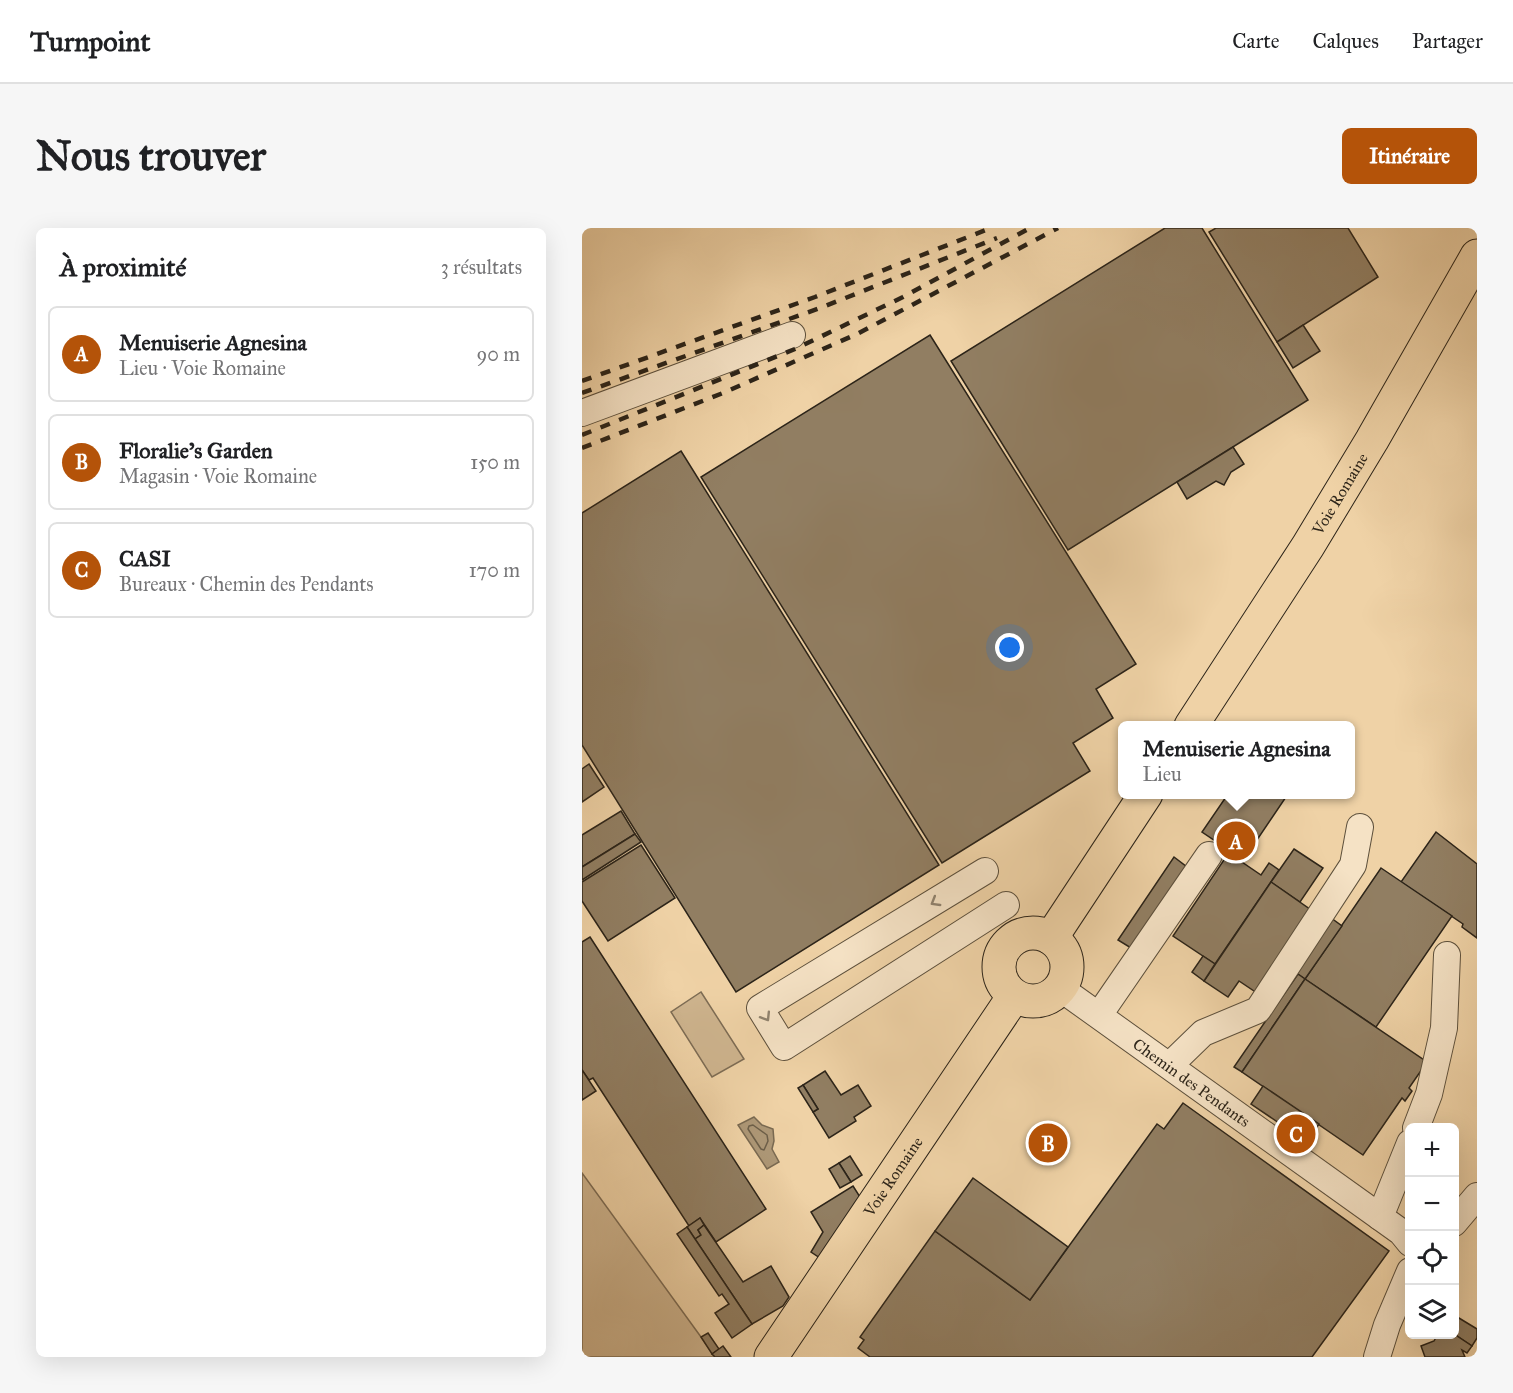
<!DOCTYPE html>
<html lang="fr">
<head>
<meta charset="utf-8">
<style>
	:root { --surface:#fff; --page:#f6f6f6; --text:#202124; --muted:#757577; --line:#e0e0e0; --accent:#b45309 }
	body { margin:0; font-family:"IM FELL Great Primer",serif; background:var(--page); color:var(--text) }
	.controls { position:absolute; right:18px; bottom:18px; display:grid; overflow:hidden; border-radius:9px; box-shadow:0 6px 24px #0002 }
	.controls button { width:54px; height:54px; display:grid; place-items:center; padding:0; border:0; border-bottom:2px solid var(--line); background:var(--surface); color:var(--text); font:30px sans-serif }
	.you { position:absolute; left:428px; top:420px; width:21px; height:21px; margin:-15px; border:4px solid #fff; border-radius:50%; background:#1a73e8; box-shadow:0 0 0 9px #1a73e833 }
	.badge { display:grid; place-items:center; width:39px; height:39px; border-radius:50%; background:var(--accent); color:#fff; font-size:20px; font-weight:700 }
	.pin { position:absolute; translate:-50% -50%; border:3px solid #fff; box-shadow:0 2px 6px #0006 }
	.popup { position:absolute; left:536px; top:493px; width:237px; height:78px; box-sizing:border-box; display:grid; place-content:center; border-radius:9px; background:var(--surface); filter:drop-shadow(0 2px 4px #0005); font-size:20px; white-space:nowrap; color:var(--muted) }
	.popup b { font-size:22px; color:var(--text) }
	.popup::after { content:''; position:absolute; left:50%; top:100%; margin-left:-12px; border:12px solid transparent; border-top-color:var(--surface) }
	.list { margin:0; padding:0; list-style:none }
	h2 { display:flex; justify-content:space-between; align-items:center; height:78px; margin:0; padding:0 24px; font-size:26px }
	h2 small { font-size:20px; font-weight:400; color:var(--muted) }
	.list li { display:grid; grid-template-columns:39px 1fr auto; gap:18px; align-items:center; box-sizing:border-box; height:96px; margin:0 12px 12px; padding:0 12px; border:2px solid var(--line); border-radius:9px }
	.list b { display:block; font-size:22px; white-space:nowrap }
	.list p { margin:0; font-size:20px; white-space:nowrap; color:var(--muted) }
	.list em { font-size:20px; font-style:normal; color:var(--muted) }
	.icon { flex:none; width:33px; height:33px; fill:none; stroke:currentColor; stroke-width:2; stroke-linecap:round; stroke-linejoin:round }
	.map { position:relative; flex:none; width:895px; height:1129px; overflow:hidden; border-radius:9px }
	header { display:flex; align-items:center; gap:36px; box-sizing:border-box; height:84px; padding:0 30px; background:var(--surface); border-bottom:2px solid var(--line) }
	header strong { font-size:28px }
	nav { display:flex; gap:33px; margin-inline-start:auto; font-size:21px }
	.intro { display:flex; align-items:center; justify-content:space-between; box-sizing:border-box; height:144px; padding:0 36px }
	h1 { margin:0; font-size:42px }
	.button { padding:15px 27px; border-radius:9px; background:var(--accent); color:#fff; font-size:21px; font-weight:700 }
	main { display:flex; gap:36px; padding:0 36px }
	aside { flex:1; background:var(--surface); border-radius:9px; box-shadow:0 6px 24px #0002 }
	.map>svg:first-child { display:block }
</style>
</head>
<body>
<header>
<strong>Turnpoint</strong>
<nav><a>Carte</a><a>Calques</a><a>Partager</a></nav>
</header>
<div class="intro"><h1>Nous trouver</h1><a class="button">Itinéraire</a></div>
<main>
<aside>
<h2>À proximité<small>3 résultats</small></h2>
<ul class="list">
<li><span class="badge">A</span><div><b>Menuiserie Agnesina</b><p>Lieu · Voie Romaine</p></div><em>90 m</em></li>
<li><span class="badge">B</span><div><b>Floralie's Garden</b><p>Magasin · Voie Romaine</p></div><em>150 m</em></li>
<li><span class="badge">C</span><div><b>CASI</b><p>Bureaux · Chemin des Pendants</p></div><em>170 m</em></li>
</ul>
</aside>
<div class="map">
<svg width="895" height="1129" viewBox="0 0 895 1129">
	<rect width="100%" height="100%" fill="#efd2a6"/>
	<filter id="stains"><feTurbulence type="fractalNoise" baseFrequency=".00333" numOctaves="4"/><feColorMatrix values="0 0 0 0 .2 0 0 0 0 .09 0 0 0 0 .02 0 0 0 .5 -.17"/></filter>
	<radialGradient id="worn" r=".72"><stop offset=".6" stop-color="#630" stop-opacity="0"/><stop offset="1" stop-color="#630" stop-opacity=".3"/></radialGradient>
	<!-- green -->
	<g fill="#ceb48e" stroke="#7d6c54" stroke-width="1.5">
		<path d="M119,764l43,67 -32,18 -41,-65z"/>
		<path d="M0,945l119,164 14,20h-133z"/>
	</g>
	<!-- water -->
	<path fill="#ad9776" stroke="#796951" stroke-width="1.5" d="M172,889l8,8 11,4 1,12 -2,8 7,13 -12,7 -29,-44z"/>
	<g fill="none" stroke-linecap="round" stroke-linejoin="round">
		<!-- shore -->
		<path stroke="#6c5e48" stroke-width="1.5" d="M171,897l14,10 1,6 -4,9 -3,-1 -13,-20 1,-3z"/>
	</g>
	<!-- building -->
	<g fill="#917e62" stroke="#2c2419" stroke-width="1.5">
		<path d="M583,0h37l106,172 -240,150 -117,-189z"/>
		<path d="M634,0h132l30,49 -101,65 -68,-110z"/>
		<path d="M721,97l17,26 -27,17 -16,-26z"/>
		<path d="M348,107l206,329 -40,25 17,29 -40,25 17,28 -148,92 -241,-386z"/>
		<path d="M651,219l11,17 -13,8 -7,13 -8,-4 -29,18 -10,-17z"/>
		<path d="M99,223l258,414 -203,127 -154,-247v-232z"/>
		<path d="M7,536l15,23 -22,15v-33z"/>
		<path d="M646,566h60l-46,68 19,13 8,-12 10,7 -64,94 -42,-28 57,-85 -28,-19z"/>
		<path d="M39,583l14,23 -53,33v-32z"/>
		<path d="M854,604l41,32v74l-15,-11 1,-3 -62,-42z"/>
		<path d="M53,606l6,8 -59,38v-13z"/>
		<path d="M59,617l34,53 -67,43 -26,-40v-19z"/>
		<path d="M712,621l29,19 -23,34 -29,-20z"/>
		<path d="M592,629l13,10 -56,81 -13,-8z"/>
		<path d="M799,640l71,48 -76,111 -71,-48z"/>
		<path d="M689,654l43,30 -57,81 -18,-12 -11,16 -24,-16z"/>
		<path d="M745,687l15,11 -37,53 -15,-10z"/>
		<path d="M8,709l176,272 -50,33 -16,-24 -11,8 -96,-148 -4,2 -7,-10v-128z"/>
		<path d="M621,728l12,8 -11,17 -12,-9z"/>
		<path d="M716,746l7,5 -63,93 -8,-5z"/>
		<path d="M723,751l122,83 -18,26 3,3 -7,10 -3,-3 -39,57 -121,-83z"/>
		<path d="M0,842l14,21 -14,9z"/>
		<path d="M243,843l16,24 17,-10 13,21 -17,11 2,4 -27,17 -16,-26 5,-3 -15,-24z"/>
		<path d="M221,857l15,24 -5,3 -15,-24z"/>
		<path d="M681,858l56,38 -12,18 -56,-38z"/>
		<path d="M601,875l206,148 -77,106h-442l-12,-9 6,-8 -4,-3 75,-106 95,69 127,-176 7,5z"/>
		<path d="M268,928l12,19 -11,7 -12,-19z"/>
		<path d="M257,935l12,19 -11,6 -11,-19z"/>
		<path d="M391,950l95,69 -38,53 -95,-69z"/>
		<path d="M271,958l7,11 -40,61 -9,-6 12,-20 -12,-20z"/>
		<path d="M118,990l4,7 -6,5 3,5 -6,4 -8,-12z"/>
		<path d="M122,997l39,57 28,-16 18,31 -6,9 -31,18 -57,-85 6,-4 -3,-5z"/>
		<path d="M105,999l65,97 -20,14 -17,-25 14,-9 -7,-10 -3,2 -42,-62z"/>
		<path d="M872,1087l23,14v9l-5,8 -18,-12z"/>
		<path d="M126,1105l11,16 -7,5 -11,-17z"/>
		<path d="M856,1106h16l18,12 -5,7 -5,-3 3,7h-40l-4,-11 13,-5z"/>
		<path d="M141,1118l8,11h-16l-3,-3z"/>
	</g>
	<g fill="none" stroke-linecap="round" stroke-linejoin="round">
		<!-- minor casing -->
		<g stroke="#5d503c" stroke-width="28">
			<g id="minor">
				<path d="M0,185l210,-78"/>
				<path d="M403,643l-225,137 24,39 222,-142"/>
				<path id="s1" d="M478,760l341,244 9,11"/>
				<path d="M517,787l110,-160"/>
				<path d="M588,837l33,-32 55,-23 95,-145 7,-38"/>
				<path d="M834,900l13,-34 15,-66 3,-73"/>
				<path d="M798,989l30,-74"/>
				<path d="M872,995l23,-27"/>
				<path d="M795,1129l10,-32 23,-54"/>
			</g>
		</g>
		<!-- major casing -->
		<g stroke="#2c2419" stroke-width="35">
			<g id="major">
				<path id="s2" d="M609,498l117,-180 64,-106 105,-184"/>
				<circle cx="451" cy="739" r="34"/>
				<path d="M469,710l95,-144"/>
				<path id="s3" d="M189,1129l243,-361"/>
			</g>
		</g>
		<!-- minor -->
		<use href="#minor" stroke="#f5e2c5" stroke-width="26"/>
		<!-- major -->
		<use href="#major" stroke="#efd2a6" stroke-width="33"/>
		<!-- rail -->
		<g stroke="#2c2419" stroke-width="4.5" stroke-dasharray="10 10" stroke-linecap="butt">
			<path d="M0,153l233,-84 176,-69"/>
			<path d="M0,165l238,-85 177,-70"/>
			<path d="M0,207l213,-86 108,-52 127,-69"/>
			<path d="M0,220l141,-55 134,-59 201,-106"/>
		</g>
	</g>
	<!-- one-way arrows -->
	<defs><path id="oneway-chevron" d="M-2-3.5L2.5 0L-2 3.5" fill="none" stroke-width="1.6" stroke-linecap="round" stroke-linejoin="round" transform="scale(1.5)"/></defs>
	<g stroke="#90836f">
		<use href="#oneway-chevron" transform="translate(353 674) rotate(149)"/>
		<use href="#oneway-chevron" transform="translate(184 789) rotate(58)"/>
	</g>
	<g text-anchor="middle" stroke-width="6" stroke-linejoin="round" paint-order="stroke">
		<!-- street labels -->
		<g font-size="16" fill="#2c2419" stroke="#f5e2c5">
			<text dy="6" stroke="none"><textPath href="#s2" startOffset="276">Voie Romaine</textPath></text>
			<text dy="6" stroke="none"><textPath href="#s1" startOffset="162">Chemin des Pendants</textPath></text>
			<text dy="6" stroke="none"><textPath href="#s3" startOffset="218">Voie Romaine</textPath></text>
		</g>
	</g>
	<rect width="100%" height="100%" filter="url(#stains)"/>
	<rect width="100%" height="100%" fill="url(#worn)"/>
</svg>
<div class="controls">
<button>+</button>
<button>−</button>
<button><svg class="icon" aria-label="locate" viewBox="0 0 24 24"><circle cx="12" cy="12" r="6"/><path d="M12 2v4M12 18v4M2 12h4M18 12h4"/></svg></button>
<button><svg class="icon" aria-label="layers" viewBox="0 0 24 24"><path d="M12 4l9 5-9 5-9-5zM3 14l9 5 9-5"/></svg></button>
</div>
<div class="you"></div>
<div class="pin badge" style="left:654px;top:613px">A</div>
<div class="popup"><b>Menuiserie Agnesina</b>Lieu</div>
<div class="pin badge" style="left:466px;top:915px">B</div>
<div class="pin badge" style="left:714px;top:906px">C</div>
</div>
</main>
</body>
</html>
